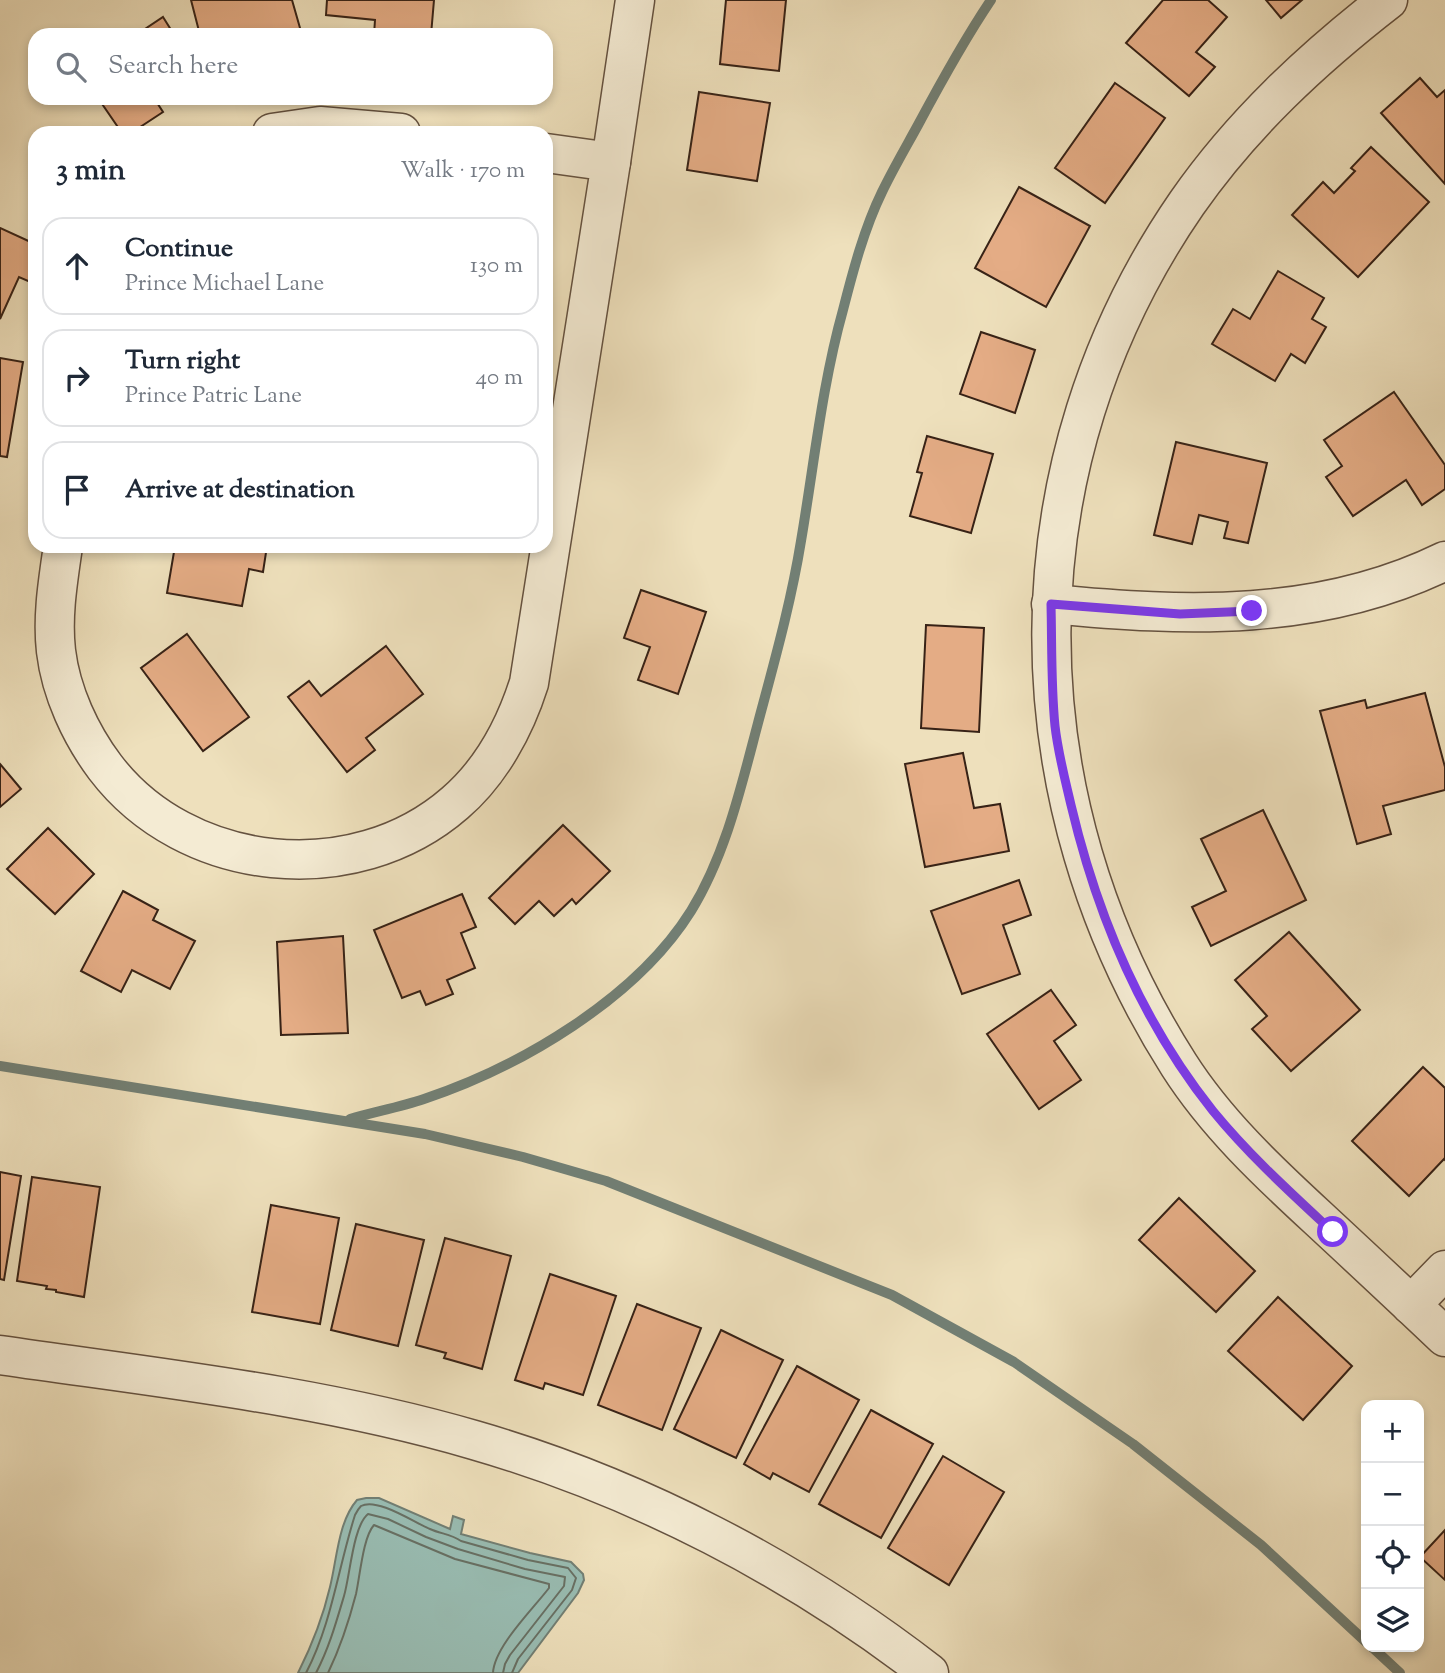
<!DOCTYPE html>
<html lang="en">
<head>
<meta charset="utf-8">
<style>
	:root { --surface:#fff; --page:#f6f6f7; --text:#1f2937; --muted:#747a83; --line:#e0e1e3 }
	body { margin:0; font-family:"Sorts Mill Goudy",serif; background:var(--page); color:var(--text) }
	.controls { position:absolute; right:21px; bottom:21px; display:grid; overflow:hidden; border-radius:14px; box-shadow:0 4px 10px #0003 }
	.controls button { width:63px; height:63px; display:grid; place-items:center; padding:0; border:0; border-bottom:2px solid var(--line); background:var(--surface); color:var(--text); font:35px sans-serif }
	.stop { position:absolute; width:21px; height:21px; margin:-16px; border:5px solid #7c3aed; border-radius:50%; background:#fff }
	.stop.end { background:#7c3aed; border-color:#fff; box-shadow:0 2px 7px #0008 }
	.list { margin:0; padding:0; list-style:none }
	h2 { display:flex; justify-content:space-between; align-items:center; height:91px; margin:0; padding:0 28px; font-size:30px }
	h2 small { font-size:23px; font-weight:400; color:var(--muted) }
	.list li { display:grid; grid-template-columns:46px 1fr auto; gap:21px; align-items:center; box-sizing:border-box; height:98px; margin:0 14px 14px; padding:0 14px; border:2px solid var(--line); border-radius:21px }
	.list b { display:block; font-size:26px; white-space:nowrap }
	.list p { margin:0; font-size:23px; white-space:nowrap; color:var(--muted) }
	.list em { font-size:23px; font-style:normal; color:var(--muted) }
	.icon { flex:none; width:38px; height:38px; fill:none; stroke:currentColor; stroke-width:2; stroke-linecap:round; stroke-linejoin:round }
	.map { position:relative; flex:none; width:1445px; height:1673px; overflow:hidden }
	.search { position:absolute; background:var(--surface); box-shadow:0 4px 10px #0003; left:28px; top:28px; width:525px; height:77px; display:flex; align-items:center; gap:18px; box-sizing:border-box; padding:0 24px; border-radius:21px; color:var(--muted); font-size:26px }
	.panel { position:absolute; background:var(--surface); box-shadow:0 4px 10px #0003; left:28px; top:126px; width:525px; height:427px; border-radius:21px }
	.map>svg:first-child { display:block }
</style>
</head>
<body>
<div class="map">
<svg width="1445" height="1673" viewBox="0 0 1445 1673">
	<rect width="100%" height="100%" fill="#eee0bc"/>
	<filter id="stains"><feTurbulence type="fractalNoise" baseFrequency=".00286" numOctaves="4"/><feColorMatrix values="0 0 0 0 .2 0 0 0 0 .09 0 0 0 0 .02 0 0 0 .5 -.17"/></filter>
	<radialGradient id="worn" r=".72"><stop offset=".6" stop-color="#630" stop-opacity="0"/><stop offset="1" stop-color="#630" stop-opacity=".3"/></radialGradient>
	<!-- water -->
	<path fill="#99bdb3" stroke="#727f74" stroke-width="2" d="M366,1498h13l71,31 3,-13 11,4 -3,14 69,19 41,9 12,12 1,6 -6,13 -60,80h-220c14,-28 25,-56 32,-86 7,-28 8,-65 27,-87z"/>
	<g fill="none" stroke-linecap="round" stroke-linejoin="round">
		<!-- shore -->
		<g stroke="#687064" stroke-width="2">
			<path d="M306,1673c26,-50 32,-105 49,-158 1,-2 4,-7 6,-9 16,-9 54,17 69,23 11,5 21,5 31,12l67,19 40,8 8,10 -4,12 -54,69 -6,14"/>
			<path d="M316,1673c13,-25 20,-50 28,-77 6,-20 9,-70 24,-82l20,5 38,18 32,12 67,20 40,8 -1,9 -54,69 -5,9 -2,9"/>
			<path d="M328,1673c12,-25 21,-52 28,-79 4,-18 7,-57 18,-69l81,34 94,25v4c-16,21 -55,59 -56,85"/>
		</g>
		<!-- stream -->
		<g stroke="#727f74" stroke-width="10">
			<path d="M0,1066l425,68 98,23 83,24 286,114 122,67 119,82 128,101 105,97"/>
			<path d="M350,1119c24,-7 50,-12 74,-20 96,-32 212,-100 267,-188 35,-57 50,-124 67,-188 16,-60 33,-120 43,-182 13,-76 21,-156 42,-231 10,-39 21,-81 39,-118 11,-23 24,-45 36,-67 23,-43 46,-85 73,-125"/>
			<path d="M1372,1647l28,26"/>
		</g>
	</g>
	<!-- building -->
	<g fill="#e4ac85" stroke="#372216" stroke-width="2">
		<path d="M191,0h101l10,35h-102z"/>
		<path d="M327,0h107l-3,35h-57l1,-15 -49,-5z"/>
		<path d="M726,0h60l-7,71 -59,-7z"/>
		<path d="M1163,0h45l19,17 -31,35 19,15 -26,29 -63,-53z"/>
		<path d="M1266,0h36l-21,18z"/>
		<path d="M163,17l10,16 -3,2h-34z"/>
		<path d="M1420,78l17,19 8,-7v94l-64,-71z"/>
		<path d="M1115,83l50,35 -60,85 -50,-35z"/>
		<path d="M699,92l71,11 -13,78 -70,-11z"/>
		<path d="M98,98h56l9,14 -32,21h-9z"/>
		<path d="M1371,147l58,55 -71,75 -66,-62 31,-33 11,11 21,-22 -4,-3z"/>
		<path d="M1019,187l71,39 -44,81 -71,-39z"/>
		<path d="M0,228l35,16v40l-16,-7 -19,42z"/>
		<path d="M1278,271l46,27 -12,21 14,8 -21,36 -14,-9 -16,27 -63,-37 21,-35 17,10z"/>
		<path d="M981,332l54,18 -20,63 -55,-19z"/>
		<path d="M0,358l23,4 -16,95 -7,-1z"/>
		<path d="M1394,392l51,73v24l-23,16 -16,-25 -53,36 -27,-39 16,-11 -18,-26z"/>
		<path d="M927,436l66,18 -22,79 -61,-17 12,-43 -5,-1z"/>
		<path d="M1176,442l91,21 -19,80 -24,-5 4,-16 -29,-7 -7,29 -38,-9z"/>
		<path d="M175,546h92l-4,26 -14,-3 -7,37 -75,-13z"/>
		<path d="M641,590l65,22 -28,82 -40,-14 12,-33 -26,-9z"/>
		<path d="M926,625l58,3 -5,104 -58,-4z"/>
		<path d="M187,634l62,83 -46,34 -62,-83z"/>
		<path d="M386,646l37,48 -57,44 9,12 -28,22 -59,-75 21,-16 12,15z"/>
		<path d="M1425,693l20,74v23l-62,16 8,28 -34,10 -37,-133 45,-11 2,8z"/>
		<path d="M963,753l11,55 26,-4 9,47 -84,16 -20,-103z"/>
		<path d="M0,764l21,25 -21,18z"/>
		<path d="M1263,810l43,90 -95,46 -19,-39 34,-16 -25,-52z"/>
		<path d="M563,825l47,46 -34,33 -4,-5 -18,17 -15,-15 -24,23 -26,-26z"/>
		<path d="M48,828l46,46 -39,40 -48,-45z"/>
		<path d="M1019,880l12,35 -28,10 17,49 -58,20 -31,-83z"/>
		<path d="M123,891l35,19 -5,10 42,21 -25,48 -38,-19 -11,22 -40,-21z"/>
		<path d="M462,894l14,33 -15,6 14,35 -28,12 6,14 -27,11 -6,-14 -18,7 -28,-68z"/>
		<path d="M1289,932l71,78 -69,61 -39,-42 15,-13 -32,-36z"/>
		<path d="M343,936l5,97 -67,2 -4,-93z"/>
		<path d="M1051,990l25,35 -22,16 27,39 -42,29 -52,-75z"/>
		<path d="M1423,1067l22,21v72l-1,-1 -35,37 -57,-55z"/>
		<path d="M0,1172l21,4 -17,104 -4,-1z"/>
		<path d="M32,1177l68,10 -16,110 -28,-5v-2l-10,-1 1,-3 -30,-5z"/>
		<path d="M1179,1198l76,73 -39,41 -77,-72z"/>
		<path d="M271,1205l68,13 -19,106 -68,-12z"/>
		<path d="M356,1224l68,16 -26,106 -67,-16z"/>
		<path d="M445,1238l66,18 -29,113 -38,-11 2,-5 -30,-8z"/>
		<path d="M550,1274l66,22 -33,99 -38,-12 -2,6 -28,-9z"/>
		<path d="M1278,1297l74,69 -49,54 -75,-69z"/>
		<path d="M637,1304l64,24 -39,102 -64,-25z"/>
		<path d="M721,1330l62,30 -47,98 -62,-29z"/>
		<path d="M797,1366l62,34 -50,92 -36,-19 -3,6 -26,-15z"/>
		<path d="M871,1410l62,34 -52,94 -62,-34z"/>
		<path d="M943,1456l61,36 -55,93 -61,-37z"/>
		<path d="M1445,1530v50l-25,-23z"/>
	</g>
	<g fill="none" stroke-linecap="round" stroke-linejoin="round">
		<!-- minor casing -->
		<g stroke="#655240" stroke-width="41">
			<g id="minor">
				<path d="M1388,0c-76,59 -146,124 -201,203 -181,262 -178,595 -8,862 37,58 88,106 139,153 42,39 85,79 127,119"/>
				<path d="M272,133l48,-7 81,7"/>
				<path d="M611,162l24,-162"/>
				<path d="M63,546c-5,35 -11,70 -7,105 5,42 25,84 49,116 81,107 249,124 350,36 36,-31 60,-76 74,-120l82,-521 -65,-9"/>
				<path d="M1051,604c135,13 269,18 394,-43"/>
				<path d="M1411,1305l34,-35"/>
				<path d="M0,1355c158,23 320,40 474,85 163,47 321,129 455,233"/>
			</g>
		</g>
		<!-- minor -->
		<use href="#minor" stroke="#f4ebd3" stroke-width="38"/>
	</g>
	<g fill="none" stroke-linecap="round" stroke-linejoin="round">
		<!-- route -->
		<path stroke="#7c3aed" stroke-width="9" d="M1252,611l-72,3 -129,-10c1,41 0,82 4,122 3,27 10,53 16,79 26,110 71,217 142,306 36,44 78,82 120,121"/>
	</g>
	<rect width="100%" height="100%" filter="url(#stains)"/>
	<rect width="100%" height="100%" fill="url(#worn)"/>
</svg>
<div class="controls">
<button>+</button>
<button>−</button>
<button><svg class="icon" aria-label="locate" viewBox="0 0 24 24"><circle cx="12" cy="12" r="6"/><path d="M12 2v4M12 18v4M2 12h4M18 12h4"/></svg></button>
<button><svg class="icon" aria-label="layers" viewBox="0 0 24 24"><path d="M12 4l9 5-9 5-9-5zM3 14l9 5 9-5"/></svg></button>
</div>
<div class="stop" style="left:1333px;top:1232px"></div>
<div class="stop end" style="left:1252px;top:611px"></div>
<div class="search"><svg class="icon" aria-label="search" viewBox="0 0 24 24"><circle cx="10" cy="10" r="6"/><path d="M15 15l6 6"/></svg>Search here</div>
<section class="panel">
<h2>3 min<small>Walk · 170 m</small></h2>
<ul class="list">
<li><svg class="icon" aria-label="ahead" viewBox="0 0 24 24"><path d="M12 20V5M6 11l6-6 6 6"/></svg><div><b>Continue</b><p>Prince Michael Lane</p></div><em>130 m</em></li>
<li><svg class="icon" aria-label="right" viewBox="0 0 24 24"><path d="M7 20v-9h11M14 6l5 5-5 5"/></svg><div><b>Turn right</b><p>Prince Patric Lane</p></div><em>40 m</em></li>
<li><svg class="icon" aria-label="arrive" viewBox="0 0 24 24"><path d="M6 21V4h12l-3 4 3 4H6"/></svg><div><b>Arrive at destination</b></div></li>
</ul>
</section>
</div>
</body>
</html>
